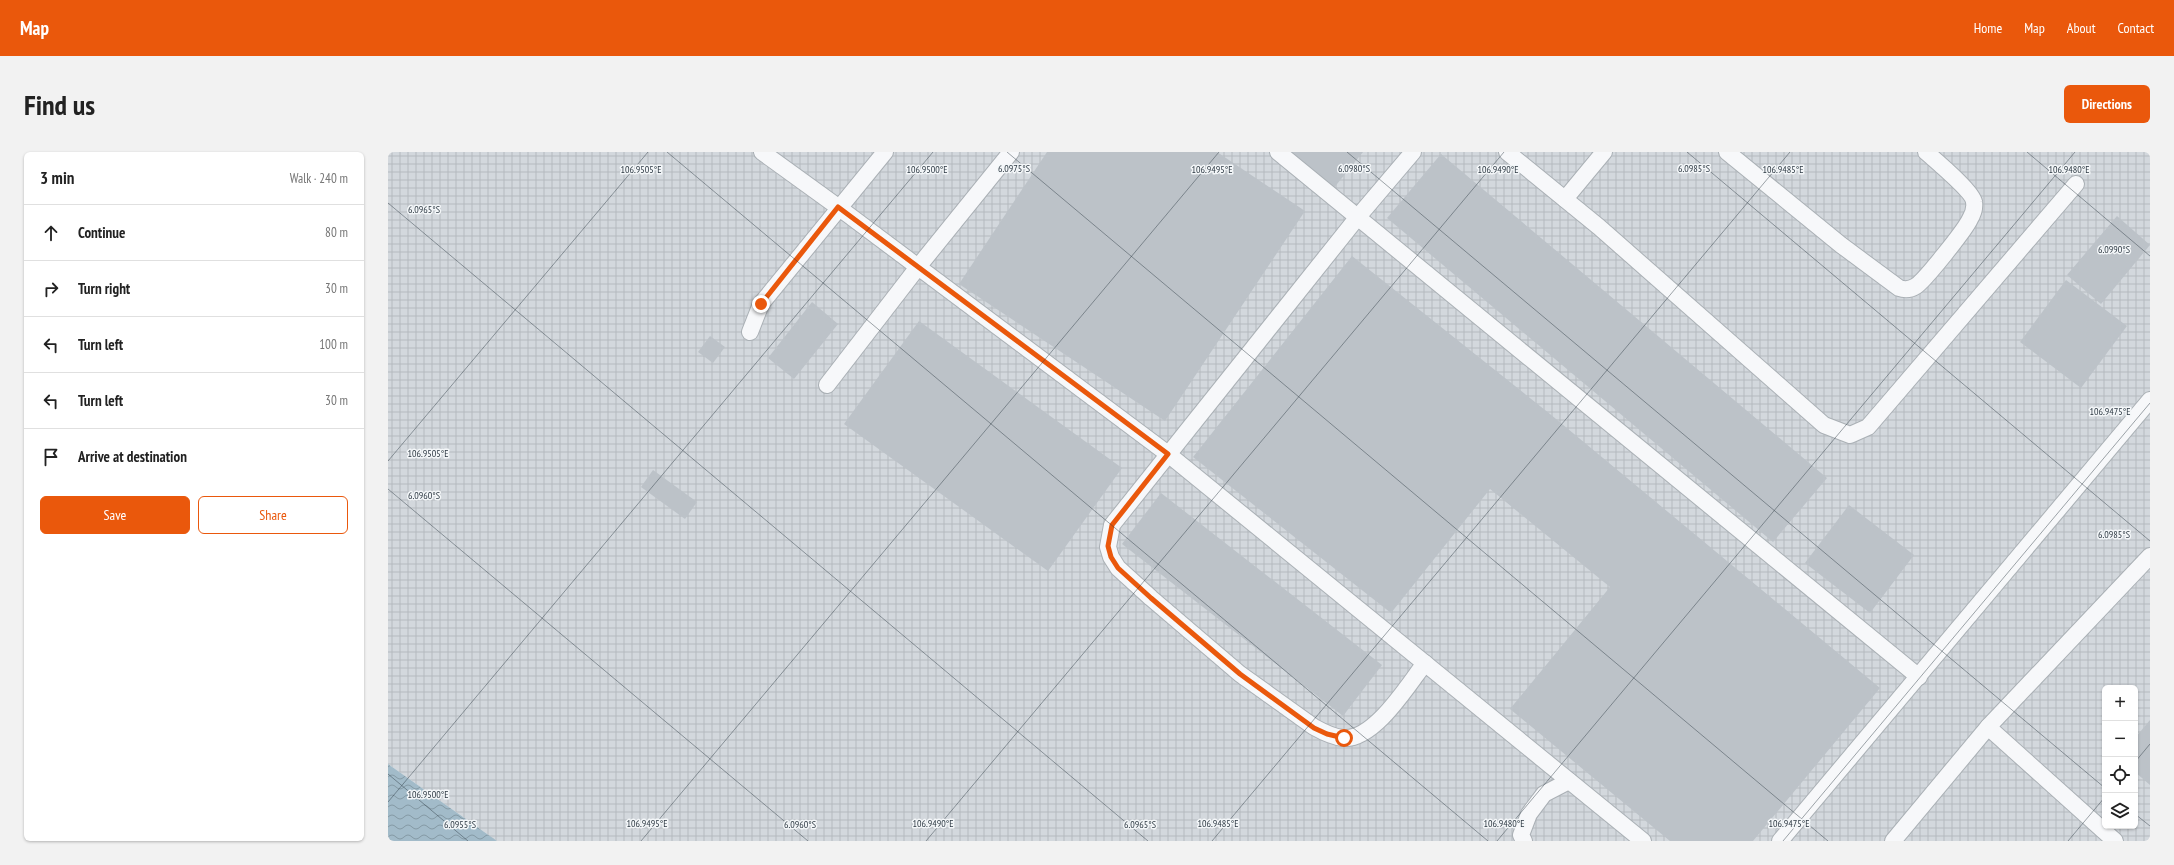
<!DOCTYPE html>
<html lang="en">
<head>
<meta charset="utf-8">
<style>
	:root { --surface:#fff; --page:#f2f2f2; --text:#222; --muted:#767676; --line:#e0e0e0; --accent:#ea580c }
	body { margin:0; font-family:"PT Sans Narrow",sans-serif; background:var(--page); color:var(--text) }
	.controls { position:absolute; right:12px; bottom:12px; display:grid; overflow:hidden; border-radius:6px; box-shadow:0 1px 3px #0004 }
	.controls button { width:36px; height:36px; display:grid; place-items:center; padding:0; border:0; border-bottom:1px solid var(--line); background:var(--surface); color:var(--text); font:20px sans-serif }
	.stop { position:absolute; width:12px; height:12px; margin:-9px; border:3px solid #ea580c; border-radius:50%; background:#fff }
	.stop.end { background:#ea580c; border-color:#fff; box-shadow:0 1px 4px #0008 }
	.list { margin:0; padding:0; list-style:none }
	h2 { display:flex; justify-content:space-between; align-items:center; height:52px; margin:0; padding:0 16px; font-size:17px }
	h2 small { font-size:13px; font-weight:400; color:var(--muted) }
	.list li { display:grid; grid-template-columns:26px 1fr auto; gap:12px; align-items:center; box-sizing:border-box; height:56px; padding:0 16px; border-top:1px solid var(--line) }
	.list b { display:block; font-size:15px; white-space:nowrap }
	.list em { font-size:13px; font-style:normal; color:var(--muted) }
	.actions { display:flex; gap:8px; padding:12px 16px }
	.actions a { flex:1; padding:9px 0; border:1px solid var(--accent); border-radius:6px; text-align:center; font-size:14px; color:var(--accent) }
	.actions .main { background:var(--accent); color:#fff }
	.icon { flex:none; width:22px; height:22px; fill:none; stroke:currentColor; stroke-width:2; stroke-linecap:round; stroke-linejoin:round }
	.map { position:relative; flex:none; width:1762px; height:689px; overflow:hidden; border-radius:6px }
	header { display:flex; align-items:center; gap:24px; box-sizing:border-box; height:56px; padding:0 20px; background:var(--accent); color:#fff }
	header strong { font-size:19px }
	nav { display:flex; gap:22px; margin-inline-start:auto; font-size:14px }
	.intro { display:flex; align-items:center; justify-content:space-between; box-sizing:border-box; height:96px; padding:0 24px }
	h1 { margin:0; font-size:28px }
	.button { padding:10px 18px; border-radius:6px; background:var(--accent); color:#fff; font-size:14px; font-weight:700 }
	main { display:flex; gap:24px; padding:0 24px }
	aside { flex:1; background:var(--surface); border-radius:6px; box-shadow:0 1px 3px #0004 }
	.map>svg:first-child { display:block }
</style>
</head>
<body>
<header>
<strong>Map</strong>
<nav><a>Home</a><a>Map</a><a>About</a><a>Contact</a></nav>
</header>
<div class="intro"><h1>Find us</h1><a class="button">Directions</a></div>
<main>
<aside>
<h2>3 min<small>Walk · 240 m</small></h2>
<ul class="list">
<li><svg class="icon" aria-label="ahead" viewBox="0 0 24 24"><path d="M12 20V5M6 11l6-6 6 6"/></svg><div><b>Continue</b></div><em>80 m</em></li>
<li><svg class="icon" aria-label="right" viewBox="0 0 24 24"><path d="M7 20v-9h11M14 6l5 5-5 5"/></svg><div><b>Turn right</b></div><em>30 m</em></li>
<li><svg class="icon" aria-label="left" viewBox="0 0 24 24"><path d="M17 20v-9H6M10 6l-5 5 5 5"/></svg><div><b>Turn left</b></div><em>100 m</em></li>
<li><svg class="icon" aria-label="left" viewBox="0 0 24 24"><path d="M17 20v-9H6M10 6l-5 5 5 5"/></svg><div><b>Turn left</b></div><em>30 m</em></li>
<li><svg class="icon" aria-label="arrive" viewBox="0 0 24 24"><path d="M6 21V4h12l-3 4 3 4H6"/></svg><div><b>Arrive at destination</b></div></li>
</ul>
<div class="actions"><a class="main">Save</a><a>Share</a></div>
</aside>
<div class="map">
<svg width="1762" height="689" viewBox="0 0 1762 689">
	<defs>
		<pattern id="industrial-grid" width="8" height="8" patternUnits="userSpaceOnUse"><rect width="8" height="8" fill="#d3d8dd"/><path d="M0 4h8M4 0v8" fill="none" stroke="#b5babf"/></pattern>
		<pattern id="water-waves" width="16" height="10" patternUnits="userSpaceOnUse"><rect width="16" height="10" fill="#a2bbc9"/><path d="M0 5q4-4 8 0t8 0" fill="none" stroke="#8499a5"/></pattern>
	</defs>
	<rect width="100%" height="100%" fill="#e5e8eb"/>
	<!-- industrial -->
	<path fill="url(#industrial-grid)" fill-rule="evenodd" d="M0,0h1762v689h-1653l-109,-77zM1717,536h30v138h-30z"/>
	<!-- water -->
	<path fill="url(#water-waves)" d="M0,612l109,77h-109z"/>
	<!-- building -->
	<g fill="#bcc2c8">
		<path d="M659,0h170l88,59 -140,210 -206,-137z"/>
		<path d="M900,0h75l-30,37z"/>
		<path d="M1053,2l386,324 -54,64 -386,-324z"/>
		<path d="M1729,64l33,29 -49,59 -34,-29z"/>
		<path d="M964,104l198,158 330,274 -127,153h-83l-160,-132 100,-122 -120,-98 -99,124 -198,-156z"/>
		<path d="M1678,128l61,46 -46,62 -61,-46z"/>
		<path d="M424,150l26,22 -44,55 -26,-21z"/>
		<path d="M531,169l203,147 -74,103 -204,-147z"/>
		<path d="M322,184l15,11 -12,16 -15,-11z"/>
		<path d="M265,318l44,32 -12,17 -44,-32z"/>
		<path d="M773,341l221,172 -39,51 -221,-172z"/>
		<path d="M1461,353l65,50 -44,58 -65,-50z"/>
		<path d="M1762,568v65l-15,-13v-34z"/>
	</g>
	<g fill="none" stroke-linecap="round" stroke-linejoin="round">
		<!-- lane casing -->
		<g stroke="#aab0b5" stroke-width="18">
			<g id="lane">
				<path d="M374,0l76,55 330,247 475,387"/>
				<path d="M890,0l641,525"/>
				<path d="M1025,0l-56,66 -245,307 -4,22 3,10 7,11 33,30 89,76 74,53c9,5 19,10 29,11 31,3 65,-53 82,-75"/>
				<path d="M1119,0l92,75 225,198 26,10 18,-8 208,-243"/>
				<path d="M1339,0l114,93 58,43c6,2 11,2 17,-2 9,-6 49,-56 54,-67 3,-5 5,-11 4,-17 -1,-10 -39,-42 -48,-50"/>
				<path d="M1177,47l39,-47"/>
				<path d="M362,180l11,-28 124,-152"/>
				<path d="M439,233l91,-118 93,-115"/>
				<path d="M1600,575l127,114"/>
				<path d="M1136,689l-3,-6 8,-21 15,-20 25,-13"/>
				<path d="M1392,689l370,-441"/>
				<path d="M1505,689l95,-114 162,-171"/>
			</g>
		</g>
		<!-- lane -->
		<use href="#lane" stroke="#f7f8fa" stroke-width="16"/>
	</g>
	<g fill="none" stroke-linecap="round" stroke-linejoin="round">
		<!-- route -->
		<path stroke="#ea580c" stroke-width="5" d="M373,152l77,-97 330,247 -56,71 -4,21 3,11 7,11 33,30 89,76 74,54 13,6 17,4"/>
	</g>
	<!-- ticks -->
	<path fill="none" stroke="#2d3943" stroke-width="1" stroke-opacity="0.45" d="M279,0l821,689M619,0l821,689M959,0l758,636M1299,0l463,389M1639,0l123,104M0,51l760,638M0,309l260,-309M0,337l420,352M1747,610l15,-18M0,622l80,67M0,650l545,-650M1747,662l15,12M253,689l578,-689M538,689l578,-689M824,689l578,-689M1109,689l578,-689M1395,689l367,-438M1680,689l37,-44"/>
	<g font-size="10" text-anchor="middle" fill="#2d3943" stroke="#f4f7f9" stroke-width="3" stroke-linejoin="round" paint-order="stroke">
		<text x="626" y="20">6.0975°S</text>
		<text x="966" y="20">6.0980°S</text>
		<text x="1306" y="20">6.0985°S</text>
		<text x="253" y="21">106.9505°E</text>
		<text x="539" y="21">106.9500°E</text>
		<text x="824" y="21">106.9495°E</text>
		<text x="1110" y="21">106.9490°E</text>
		<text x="1395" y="21">106.9485°E</text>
		<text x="1681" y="21">106.9480°E</text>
		<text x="36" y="61">6.0965°S</text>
		<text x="1726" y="101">6.0990°S</text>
		<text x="1722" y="263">106.9475°E</text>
		<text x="40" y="305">106.9505°E</text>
		<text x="36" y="347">6.0960°S</text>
		<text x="1726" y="386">6.0985°S</text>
		<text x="40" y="646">106.9500°E</text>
		<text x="259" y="675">106.9495°E</text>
		<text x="545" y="675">106.9490°E</text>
		<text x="830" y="675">106.9485°E</text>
		<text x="1116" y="675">106.9480°E</text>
		<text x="1401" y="675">106.9475°E</text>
		<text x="72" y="676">6.0955°S</text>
		<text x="412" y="676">6.0960°S</text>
		<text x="752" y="676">6.0965°S</text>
	</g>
</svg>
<div class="controls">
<button>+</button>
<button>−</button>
<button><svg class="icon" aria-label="locate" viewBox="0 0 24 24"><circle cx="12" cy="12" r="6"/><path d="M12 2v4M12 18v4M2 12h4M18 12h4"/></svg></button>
<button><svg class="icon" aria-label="layers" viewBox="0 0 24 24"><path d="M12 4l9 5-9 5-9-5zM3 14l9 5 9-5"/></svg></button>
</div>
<div class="stop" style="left:956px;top:586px"></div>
<div class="stop end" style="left:373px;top:152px"></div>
</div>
</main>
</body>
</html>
